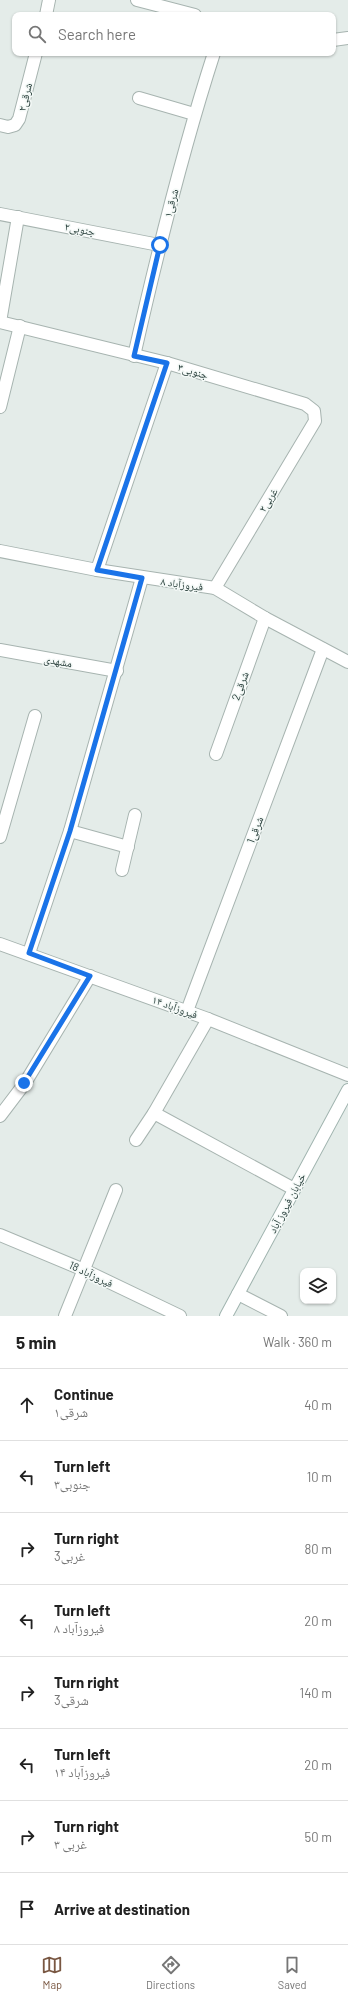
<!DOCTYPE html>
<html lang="en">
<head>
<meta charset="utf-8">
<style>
	:root { --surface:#fff; --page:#f2f2f2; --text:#222; --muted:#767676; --line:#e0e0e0; --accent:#795742 }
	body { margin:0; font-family:Barlow,"Noto Naskh Arabic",sans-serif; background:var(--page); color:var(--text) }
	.controls { position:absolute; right:12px; bottom:12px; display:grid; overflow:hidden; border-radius:8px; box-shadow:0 1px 3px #0004 }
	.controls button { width:36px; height:36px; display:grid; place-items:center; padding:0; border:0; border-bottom:1px solid var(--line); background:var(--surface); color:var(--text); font:20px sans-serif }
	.stop { position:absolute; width:12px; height:12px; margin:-9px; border:3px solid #1a73e8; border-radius:50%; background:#fff }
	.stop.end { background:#1a73e8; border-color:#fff; box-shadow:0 1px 4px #0008 }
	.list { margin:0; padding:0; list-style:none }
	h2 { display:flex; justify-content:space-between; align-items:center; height:52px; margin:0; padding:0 16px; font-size:17px }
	h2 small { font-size:13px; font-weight:400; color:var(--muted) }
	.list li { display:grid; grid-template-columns:26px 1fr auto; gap:12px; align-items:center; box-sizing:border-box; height:72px; padding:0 16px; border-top:1px solid var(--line) }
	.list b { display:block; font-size:15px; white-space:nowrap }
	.list p { margin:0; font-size:13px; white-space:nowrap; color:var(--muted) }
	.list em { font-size:13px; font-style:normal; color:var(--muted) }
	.icon { flex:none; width:22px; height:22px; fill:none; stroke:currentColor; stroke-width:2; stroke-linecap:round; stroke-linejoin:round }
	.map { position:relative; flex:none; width:348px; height:1316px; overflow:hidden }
	.search { position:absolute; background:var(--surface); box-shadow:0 1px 3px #0004; left:12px; right:12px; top:12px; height:44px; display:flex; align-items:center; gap:10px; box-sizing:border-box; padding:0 14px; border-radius:8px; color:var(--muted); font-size:15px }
	.sheet { height:628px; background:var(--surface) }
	nav { display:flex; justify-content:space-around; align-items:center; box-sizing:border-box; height:56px; border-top:1px solid var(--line); background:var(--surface); font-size:11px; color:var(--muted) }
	nav a { display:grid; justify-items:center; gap:2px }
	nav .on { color:var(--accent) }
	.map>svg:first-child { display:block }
</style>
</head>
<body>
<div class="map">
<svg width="348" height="1316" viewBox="0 0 348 1316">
	<rect width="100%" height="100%" fill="#e4ece9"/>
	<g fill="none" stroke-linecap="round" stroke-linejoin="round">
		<!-- minor casing -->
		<g stroke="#a7b4b0" stroke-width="14">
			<g id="minor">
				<path d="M137,0l58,15"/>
				<path d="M46,15l3,-15"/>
				<path d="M333,40l15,-2"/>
				<path d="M139,98l55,16"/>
				<path d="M0,125l8,2 7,-2 4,-6 17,-66"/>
				<path d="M0,214l159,31"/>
				<path d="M0,322l167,41 138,41 9,7 1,10 -100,167"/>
				<path d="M0,322l18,-105"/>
				<path d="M134,356c23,-102 48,-204 80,-303"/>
				<path d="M0,407l20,-81"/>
				<path d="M0,551l97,19 118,18 50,30 83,44"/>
				<path d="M97,570l70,-207"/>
				<path d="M0,650l117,21"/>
				<path d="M216,754l49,-136"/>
				<path d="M70,831l58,16"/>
				<path d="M0,837l35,-121"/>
				<path d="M122,870l13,-55"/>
				<path d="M0,944l208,75 140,56"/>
				<path d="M29,953l41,-122 72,-253"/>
				<path d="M187,1011l136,-362"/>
				<path d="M154,1113l140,76"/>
				<path d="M0,1116l25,-33 65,-107"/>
				<path d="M136,1140l18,-27 54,-94"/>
				<path d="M0,1235l84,35 96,46"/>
				<path d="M65,1316l51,-126"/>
			</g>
		</g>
		<!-- tertiary casing -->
		<g stroke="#a7b4b0" stroke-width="14">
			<path id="tertiary" d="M238,1294l43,22"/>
		</g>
		<!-- secondary casing -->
		<g stroke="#a0b4af" stroke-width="14">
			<path id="secondary" d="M226,1316l122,-226"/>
		</g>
		<!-- minor -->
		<use href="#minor" stroke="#fff" stroke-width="12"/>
		<!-- tertiary -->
		<use href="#tertiary" stroke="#fff" stroke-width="12"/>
		<!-- secondary -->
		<use href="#secondary" stroke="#fff" stroke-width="12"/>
	</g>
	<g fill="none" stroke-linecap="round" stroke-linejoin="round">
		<!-- route -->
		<path stroke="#1a73e8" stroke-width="5" d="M24,1083l66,-107 -61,-23 41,-122 72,-253 -45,-8 70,-207 -33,-7 26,-111"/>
	</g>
	<g text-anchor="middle" stroke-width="3" stroke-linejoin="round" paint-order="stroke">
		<!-- street labels -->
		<g font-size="11" fill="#253c38" stroke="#f4f9f7">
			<text transform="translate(25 97) rotate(-76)" y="4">شرقی۲</text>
			<text transform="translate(171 203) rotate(-75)" y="4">شرقی۱</text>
			<text transform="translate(80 229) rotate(11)" y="4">جنوبی۲</text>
			<text transform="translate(193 371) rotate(16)" y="4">جنوبی۳</text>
			<text transform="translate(268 500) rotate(-59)" y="4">غربی۲</text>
			<text transform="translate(182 584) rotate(8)" y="4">فیروزآباد ۸</text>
			<text transform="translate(58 661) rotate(10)" y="4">مشهدی</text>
			<text transform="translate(240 686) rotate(-70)" y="4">شرقی2</text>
			<text transform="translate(255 830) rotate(-69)" y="4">شرقی1</text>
			<text transform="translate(175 1007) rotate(20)" y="4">فیروزآباد ۱۴</text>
			<text transform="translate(287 1203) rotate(-62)" y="4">خیابان فیروز آباد</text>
			<text transform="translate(91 1274) rotate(25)" y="4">فیروزآباد 18</text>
		</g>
	</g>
</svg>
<div class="controls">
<button><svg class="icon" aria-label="layers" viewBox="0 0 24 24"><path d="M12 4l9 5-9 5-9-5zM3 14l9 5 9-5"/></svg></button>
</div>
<div class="stop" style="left:160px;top:245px"></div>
<div class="stop end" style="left:24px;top:1083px"></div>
<div class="search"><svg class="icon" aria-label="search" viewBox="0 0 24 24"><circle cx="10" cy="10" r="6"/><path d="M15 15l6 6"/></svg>Search here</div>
</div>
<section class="sheet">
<h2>5 min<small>Walk · 360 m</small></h2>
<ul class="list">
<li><svg class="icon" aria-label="ahead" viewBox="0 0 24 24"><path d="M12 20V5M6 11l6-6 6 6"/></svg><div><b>Continue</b><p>شرقی۱</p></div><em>40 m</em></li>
<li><svg class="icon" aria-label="left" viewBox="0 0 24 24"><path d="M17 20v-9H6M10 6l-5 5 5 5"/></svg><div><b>Turn left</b><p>جنوبی۳</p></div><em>10 m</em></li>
<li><svg class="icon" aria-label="right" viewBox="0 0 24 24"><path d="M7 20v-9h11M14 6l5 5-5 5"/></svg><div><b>Turn right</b><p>غربی3</p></div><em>80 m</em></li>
<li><svg class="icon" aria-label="left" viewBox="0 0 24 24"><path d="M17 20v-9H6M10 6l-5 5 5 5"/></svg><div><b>Turn left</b><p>فیروزآباد ۸</p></div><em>20 m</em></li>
<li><svg class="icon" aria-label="right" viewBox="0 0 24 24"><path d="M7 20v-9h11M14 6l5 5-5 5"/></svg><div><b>Turn right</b><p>شرقی3</p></div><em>140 m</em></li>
<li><svg class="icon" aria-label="left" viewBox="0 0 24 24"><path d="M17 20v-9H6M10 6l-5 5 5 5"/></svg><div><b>Turn left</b><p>فیروزآباد ۱۴</p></div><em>20 m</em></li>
<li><svg class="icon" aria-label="right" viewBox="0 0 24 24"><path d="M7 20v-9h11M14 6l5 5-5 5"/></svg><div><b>Turn right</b><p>غربی ۳</p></div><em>50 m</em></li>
<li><svg class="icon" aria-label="arrive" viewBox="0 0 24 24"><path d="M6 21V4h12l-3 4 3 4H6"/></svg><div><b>Arrive at destination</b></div></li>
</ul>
</section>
<nav>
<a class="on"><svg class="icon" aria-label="map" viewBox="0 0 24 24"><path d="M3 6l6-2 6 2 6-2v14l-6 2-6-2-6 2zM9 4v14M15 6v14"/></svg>Map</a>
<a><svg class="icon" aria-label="directions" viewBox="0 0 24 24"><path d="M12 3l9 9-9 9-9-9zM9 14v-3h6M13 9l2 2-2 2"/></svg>Directions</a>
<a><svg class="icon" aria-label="saved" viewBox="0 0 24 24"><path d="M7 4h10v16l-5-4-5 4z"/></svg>Saved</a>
</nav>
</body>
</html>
